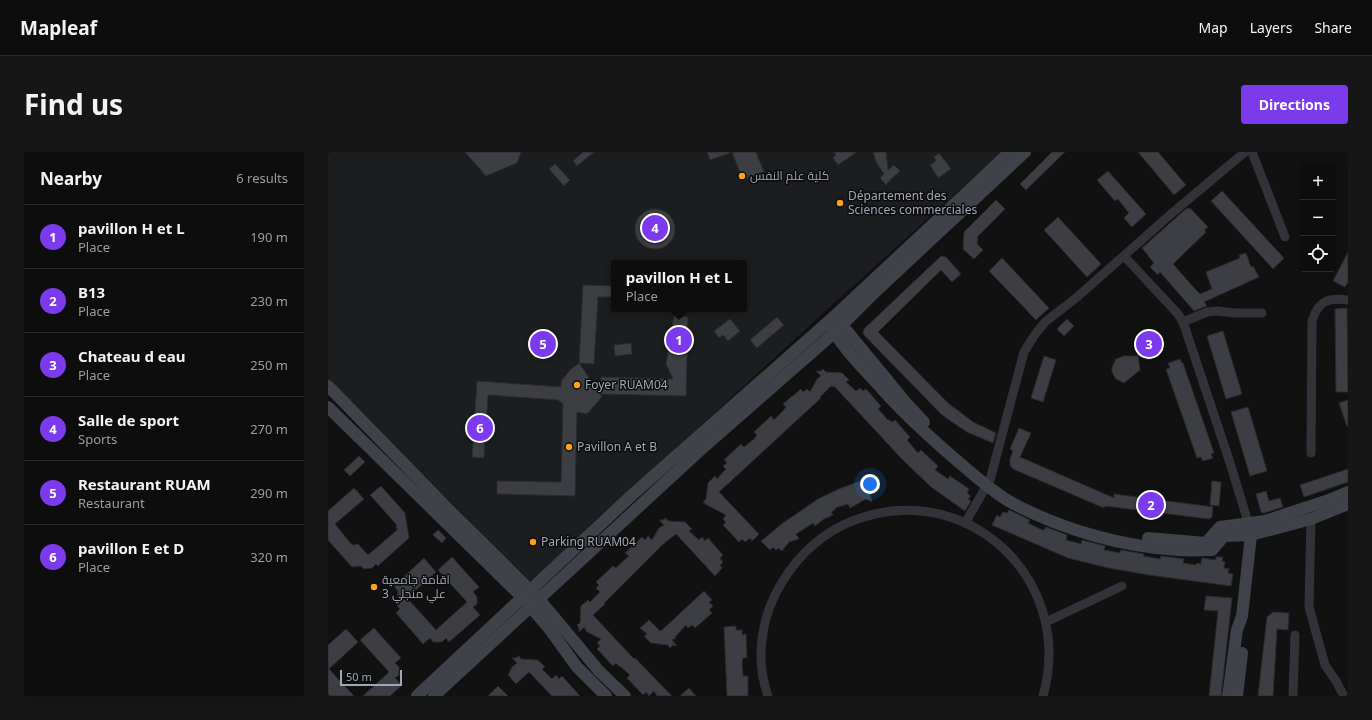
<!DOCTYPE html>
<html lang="en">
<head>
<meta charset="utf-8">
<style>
	:root { --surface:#0d0d0e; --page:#161617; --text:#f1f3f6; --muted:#9a9c9e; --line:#2d2d2e; --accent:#7c3aed }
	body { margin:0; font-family:"Noto Sans",Cairo,sans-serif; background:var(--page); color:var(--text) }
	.controls { position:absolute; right:12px; top:12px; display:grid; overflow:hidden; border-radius:4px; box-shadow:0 4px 16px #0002 }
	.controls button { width:36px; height:36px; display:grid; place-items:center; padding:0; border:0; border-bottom:1px solid var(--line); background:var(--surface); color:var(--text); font:20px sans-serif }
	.scale { position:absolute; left:12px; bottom:10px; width:62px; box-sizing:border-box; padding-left:4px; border:2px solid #a0a8b5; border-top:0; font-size:11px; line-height:14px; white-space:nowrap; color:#a0a8b5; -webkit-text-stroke:3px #0c0c0d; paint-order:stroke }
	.you { position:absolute; left:542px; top:332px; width:14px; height:14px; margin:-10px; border:3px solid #fff; border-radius:50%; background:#1a73e8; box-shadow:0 0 0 6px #1a73e833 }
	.badge { display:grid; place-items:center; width:26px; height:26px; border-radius:50%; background:var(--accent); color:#fff; font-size:13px; font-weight:700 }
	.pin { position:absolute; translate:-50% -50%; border:2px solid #fff; box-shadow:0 1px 4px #0006 }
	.popup { position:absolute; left:283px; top:108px; width:136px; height:52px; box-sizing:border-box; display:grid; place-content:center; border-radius:4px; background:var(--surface); filter:drop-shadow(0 1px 3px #0005); font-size:13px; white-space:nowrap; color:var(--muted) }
	.popup b { font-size:15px; color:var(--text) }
	.popup::after { content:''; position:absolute; left:50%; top:100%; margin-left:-8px; border:8px solid transparent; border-top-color:var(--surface) }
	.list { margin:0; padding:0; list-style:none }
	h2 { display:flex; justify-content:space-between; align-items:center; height:52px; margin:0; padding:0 16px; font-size:17px }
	h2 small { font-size:13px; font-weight:400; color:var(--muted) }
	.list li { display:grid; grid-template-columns:26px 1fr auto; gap:12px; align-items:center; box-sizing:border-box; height:64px; padding:0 16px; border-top:1px solid var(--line) }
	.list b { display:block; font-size:15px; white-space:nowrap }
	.list p { margin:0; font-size:13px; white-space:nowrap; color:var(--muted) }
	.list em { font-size:13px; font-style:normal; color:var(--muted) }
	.icon { flex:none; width:22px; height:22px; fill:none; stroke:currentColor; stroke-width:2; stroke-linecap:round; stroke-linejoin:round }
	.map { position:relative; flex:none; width:1020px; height:544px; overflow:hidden; border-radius:4px }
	header { display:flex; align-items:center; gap:24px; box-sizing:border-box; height:56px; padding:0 20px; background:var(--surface); border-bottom:1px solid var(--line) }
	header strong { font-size:19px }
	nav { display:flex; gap:22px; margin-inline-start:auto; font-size:14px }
	.intro { display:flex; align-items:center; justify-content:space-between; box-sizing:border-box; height:96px; padding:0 24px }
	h1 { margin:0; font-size:28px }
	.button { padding:10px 18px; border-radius:4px; background:var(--accent); color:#fff; font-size:14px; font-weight:700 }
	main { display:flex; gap:24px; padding:0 24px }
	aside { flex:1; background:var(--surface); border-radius:4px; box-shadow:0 4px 16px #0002 }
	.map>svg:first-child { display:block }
</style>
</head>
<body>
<header>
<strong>Mapleaf</strong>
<nav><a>Map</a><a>Layers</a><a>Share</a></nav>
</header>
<div class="intro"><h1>Find us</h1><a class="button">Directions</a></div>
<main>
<aside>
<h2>Nearby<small>6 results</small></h2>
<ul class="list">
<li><span class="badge">1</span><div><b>pavillon H et L</b><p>Place</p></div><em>190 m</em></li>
<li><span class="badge">2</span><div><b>B13</b><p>Place</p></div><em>230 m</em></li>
<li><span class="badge">3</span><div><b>Chateau d eau</b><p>Place</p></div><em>250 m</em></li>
<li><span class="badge">4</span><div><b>Salle de sport</b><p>Sports</p></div><em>270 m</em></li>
<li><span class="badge">5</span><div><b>Restaurant RUAM</b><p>Restaurant</p></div><em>290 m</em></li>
<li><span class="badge">6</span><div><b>pavillon E et D</b><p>Place</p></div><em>320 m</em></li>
</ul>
</aside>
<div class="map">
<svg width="1020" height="544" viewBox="0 0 1020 544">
	<rect width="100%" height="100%" fill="#111112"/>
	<!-- built -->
	<path fill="#1c1d1f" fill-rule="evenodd" d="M0,0h674l-169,152 -302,278 -203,-189zM286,111h130v46h-130z"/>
	<!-- building -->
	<g fill="#3c3e43" stroke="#2a2b2f">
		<path d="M137,0h56l-4,11 -31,13z"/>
		<path d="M255,0h11l-17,14 -4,-5z"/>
		<path d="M379,0h23v1l-20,7z"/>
		<path d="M404,0h24l8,20 -21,8z"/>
		<path d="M506,0h23l-19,13 -5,-7 3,-3z"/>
		<path d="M545,0h13l2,18 6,-5 6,6 -10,9v2l-1,-1 -3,4 -6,-7 4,-4 -8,-12z"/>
		<path d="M724,0h13l-39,38 -6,-6z"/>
		<path d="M810,0h20l28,33 -12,10z"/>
		<path d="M611,1l12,16 -13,9 -8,-13 6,-4 -2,-4z"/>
		<path d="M227,12l15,16 -6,6 -15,-17z"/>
		<path d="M780,19l38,43 -14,13 -8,-9 5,-5 -11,-14 -3,2 -18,-21z"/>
		<path d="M894,39l62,67 -11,11 -62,-68z"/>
		<path d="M668,48l9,9 -27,27 -1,8 6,6 -9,9 -11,-10 1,-17z"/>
		<path d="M859,56l1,1 2,-1 18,19 -4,3 2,2 -33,32 23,26 4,4 12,-5 -6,-17 34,-14 -1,-3 7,-2 5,14 2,-1 6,11 -55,25 3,4 -13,5 -34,-39 -2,3 -8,-8 4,-4 -12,-15z"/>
		<circle cx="327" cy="77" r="20"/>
		<path d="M730,65l43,47 -14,13 -43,-47z"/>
		<path d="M1020,100v30l-3,5 -12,-6z"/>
		<path d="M613,104l5,1 15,17 -9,8 -11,-12 -63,62 70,71 25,19 23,11 -3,10 -26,-11 -25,-17 -79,-81 1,-5z"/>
		<path d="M674,106l47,50 -13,12 -47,-49z"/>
		<path d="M255,133l31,1v11h-16l-4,67 -15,-1z"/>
		<path d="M1019,156l1,84h-12l-1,-83z"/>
		<path d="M346,164l14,1 -2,79 -85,-2v-17l72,2 -7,-15z"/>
		<path d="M449,165l7,8 -27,23 -7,-8z"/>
		<path d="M402,167l10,12 -12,10 -5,-6 -4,3 -5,-7z"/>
		<path d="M739,167l7,7 -10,10 -7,-7z"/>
		<path d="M819,179l9,2 6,7v10l-3,5 -7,4h-5l-9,-3 -3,-9 1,-9 7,-6z"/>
		<path d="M895,179l19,63 -16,5 -19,-63z"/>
		<path d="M303,191l1,11 -17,2 -1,-11z"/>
		<path d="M716,204l12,4 -13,42 -12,-4z"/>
		<path d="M796,204h14l2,14 -16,13 -8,-4 -4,-7v-5l4,-8z"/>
		<path d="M852,207l2,4h1l31,90 -3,1 2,4 -10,3 -2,-4 -4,1 -31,-89 4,-1 -2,-5z"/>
		<path d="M251,211l23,34 -15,17 -10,-2 -2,84 -78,-2v-13l64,1 2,-78 -5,-4 -70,-5 -4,63 -12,-1 5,-76 84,6v-6l10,-12z"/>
		<path d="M495,217l3,3 16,1 7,7 -3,2 10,9 4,-3 3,3 3,-2 15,17 -3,3 10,11v-1l4,3 3,-2 15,17 -3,3 11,13 3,-3 17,16 -3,4 13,9 2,-3 19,13 -2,4 4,3 -3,3 3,2 -6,10 -34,-24 -30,-29 -67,-72 -2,1 -1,-1 -11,11 1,1 -102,94 40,42 -7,7 -2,-3 -5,4 -3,-3 -3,3 -16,-17 3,-3 -3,-3 3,-4 -19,-10 -4,-3 3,-3 2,-16 7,-7 2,3 9,-10 -3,-3 4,-3 -3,-3 17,-16 3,3 10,-8 3,-4 -3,-3 17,-16 3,4 9,-9 3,-4 -3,-3 18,-15 2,3 4,-3 3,3 7,-13 4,-3 -5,-5h5z"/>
		<path d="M1020,248v26h-1l-8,-23z"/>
		<path d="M920,255l19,64 -17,5 -19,-64z"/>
		<path d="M691,276l12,5 -11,24 94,41v-4l99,13 -1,10 -3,2 -104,-13 -1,2 -91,-39 -3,-4v-6l3,-8 -3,-2z"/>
		<path d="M31,304l6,6 -15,14 -6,-6z"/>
		<path d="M1020,317v13l-44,15 -4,-12z"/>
		<path d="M543,325l6,10 -5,2 1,4 -3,1 2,8 -6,-3 -16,9 -2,-4 -13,4 1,1 -5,3 2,3 -9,4 -9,7 -2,-3 -17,11 3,5 -10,3 -7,9 -4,-3 -2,2 -3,-3 -3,3 -9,-9 22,-18 35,-24 21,-10z"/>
		<path d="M884,329l9,1 -2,24 -9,-1z"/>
		<path d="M53,334l24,27 4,25 -31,28 -2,-2 -4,4 -8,1 -3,-3 -9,1 -24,-27v-29l26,-23 10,11 -29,25 17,21 6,-1 10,11 29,-25 -1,-6 -26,-29z"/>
		<path d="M938,339l3,10 11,-3 3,9 -19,6 -3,-1 -5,-18z"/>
		<path d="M681,358l21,10 -2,3 12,6 4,1 2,-3 21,8 -1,5 15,4 1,-4 23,6 -1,4 16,3 1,-3 23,4 -1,2 17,3 1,-3 23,3 -1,4 13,2 1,-2 4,1 1,-6 14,2v-3h7l-1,4 3,1 -1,6 5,1 -1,4 5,1 -2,12 -82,-11 -40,-7 -41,-10 -76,-33 5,-10 3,2 3,-5 4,1z"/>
		<path d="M338,366l2,3 17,1 7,7 -3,2 10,9 3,-3 3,4 3,-3 15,17 -3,3 3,4 -3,3 2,3 -7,8 -39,-42 -14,11 -58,58 1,1 -12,11 41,44 1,-1 37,38h-15l-3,-5 -5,5 -3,-4 -3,3 -16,-17 3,-3 -10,-9v1l-4,-4 -3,3 -16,-17 3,-3 -3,-3 4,-4 -14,-7 -3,-5 -5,5v-4l-2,-3 3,-2 1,-17 7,-6 2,2 10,-10 -4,-4 3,-3 -3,-3 17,-16 3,2 3,-3 10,-9 -4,-3 17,-16 3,3 3,-4 4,4 7,-12 5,-3 -5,-5h4z"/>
		<path d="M110,378l8,8 -4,5 -9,-8z"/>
		<path d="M124,405l27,30 -6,5 4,5v7l-4,3 7,8 -31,27 -3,-4 -4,4h-9l-3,-4 -7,6 -27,-31 4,-4 -3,-4 1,-14 -4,-5 30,-28 12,14 -29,26 29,32 31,-28 -29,-32z"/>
		<path d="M376,439l8,9 -3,2 4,4 -4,4 3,3 -17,15 -3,-3 -4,3 -2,-3 -11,12 1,1 -4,2 5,6 -4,-1 -3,3 -2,-3 -17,-2 -7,-7 3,-2 -7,-6 9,-8 11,11 2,-1z"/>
		<path d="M878,444l26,2 -11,98h-12l9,-85 -14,-1z"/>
		<path d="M945,460l16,1 -1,17 -11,-1 -4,67h-15l9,-79z"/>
		<path d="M408,474v4h6v5l4,-1 1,24h-4l-1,5 1,13h5v20h-21l-3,-69z"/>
		<path d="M46,476l27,30 -6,5 4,4v8l-4,3 7,7 -12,11h-27l26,-24 -29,-32z"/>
		<path d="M18,477l12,13 -29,27 25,27h-26v-51z"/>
		<path d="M191,504l2,3 17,1 7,7 -3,2 10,10 4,-4 3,4 3,-3 18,20h-28l-23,-24 -13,12 -8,-9 4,-8 5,-4 -5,-5h4z"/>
		<path d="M170,534l10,10h-20z"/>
		<path d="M361,536l7,8h-16z"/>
	</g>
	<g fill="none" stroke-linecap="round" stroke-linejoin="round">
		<!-- minor -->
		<g stroke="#313338" stroke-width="9">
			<path d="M924,0l33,85"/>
			<path d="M796,104l54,58 5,8 47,141 18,59"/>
			<path d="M855,170l24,-10 11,-1 17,2h27"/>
			<path d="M983,301l1,-132c6,-20 16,-24 36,-21"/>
			<path d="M983,367l-2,88 16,58 11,16 8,15"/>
			<path d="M637,371l25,-43 34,-128 10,-16 11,-14 31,-24 95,-84 74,-62"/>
			<path d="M718,470l76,-36"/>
			<path d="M440,544c-12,-33 -8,-72 8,-103 15,-29 37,-53 67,-68 115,-54 234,49 200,171"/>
			<path d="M965,544l2,-61"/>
		</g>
		<!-- secondary -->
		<g stroke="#3f4248" stroke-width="12">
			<path d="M507,171l7,2 65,79 17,18"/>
			<path d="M503,173c7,19 37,48 51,64 26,29 55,55 86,81 14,12 29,25 46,34 50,26 109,43 165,46 11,1 22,0 33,0l12,-14 27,-1 60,-16 37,-15"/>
			<path d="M0,234l118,121 93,92 60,72 26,25"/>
			<path d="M0,255l194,190 26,30 29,40 29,29"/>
			<path d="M820,386l58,5 14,-16 45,-6 64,-21 19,-8"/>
			<path d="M89,544l215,-201 206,-182 172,-161"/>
			<path d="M106,544l263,-243 137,-120 40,-40 151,-141"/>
			<path d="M900,544l9,-66 5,-14 9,-81 -2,-8"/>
			<path d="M909,544l5,-43"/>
		</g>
	</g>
	<!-- markers -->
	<g fill="#ffa11c" stroke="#0c0c0d" stroke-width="1.5">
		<circle cx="414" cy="24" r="4"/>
		<circle cx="512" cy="51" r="4"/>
		<circle cx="249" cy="233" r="4"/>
		<circle cx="241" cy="295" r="4"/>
		<circle cx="205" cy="390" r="4"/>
		<circle cx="46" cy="435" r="4"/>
	</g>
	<g text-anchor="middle" stroke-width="3" stroke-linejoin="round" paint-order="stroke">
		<!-- poi labels -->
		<g font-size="12" fill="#a0a8b5" stroke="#0c0c0d" text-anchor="start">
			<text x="422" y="28">كلية علم النفس</text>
			<text x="520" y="48">Département des<tspan x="520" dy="14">Sciences commerciales</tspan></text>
			<text x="257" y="237">Foyer RUAM04</text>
			<text x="249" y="299">Pavillon A et B</text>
			<text x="213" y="394">Parking RUAM04</text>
			<text x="54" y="432">اقامة جامعية<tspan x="54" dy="14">علي منجلي 3</tspan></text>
		</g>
	</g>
</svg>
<div class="controls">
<button>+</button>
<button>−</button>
<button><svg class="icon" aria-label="locate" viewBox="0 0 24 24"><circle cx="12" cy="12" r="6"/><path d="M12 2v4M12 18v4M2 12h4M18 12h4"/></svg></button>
</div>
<div class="scale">50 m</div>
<div class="you"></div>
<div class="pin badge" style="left:351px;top:188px">1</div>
<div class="popup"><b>pavillon H et L</b>Place</div>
<div class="pin badge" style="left:823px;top:353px">2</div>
<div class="pin badge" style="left:821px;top:192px">3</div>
<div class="pin badge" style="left:327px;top:76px">4</div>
<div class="pin badge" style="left:215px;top:192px">5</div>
<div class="pin badge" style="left:152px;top:276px">6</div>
</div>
</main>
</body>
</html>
